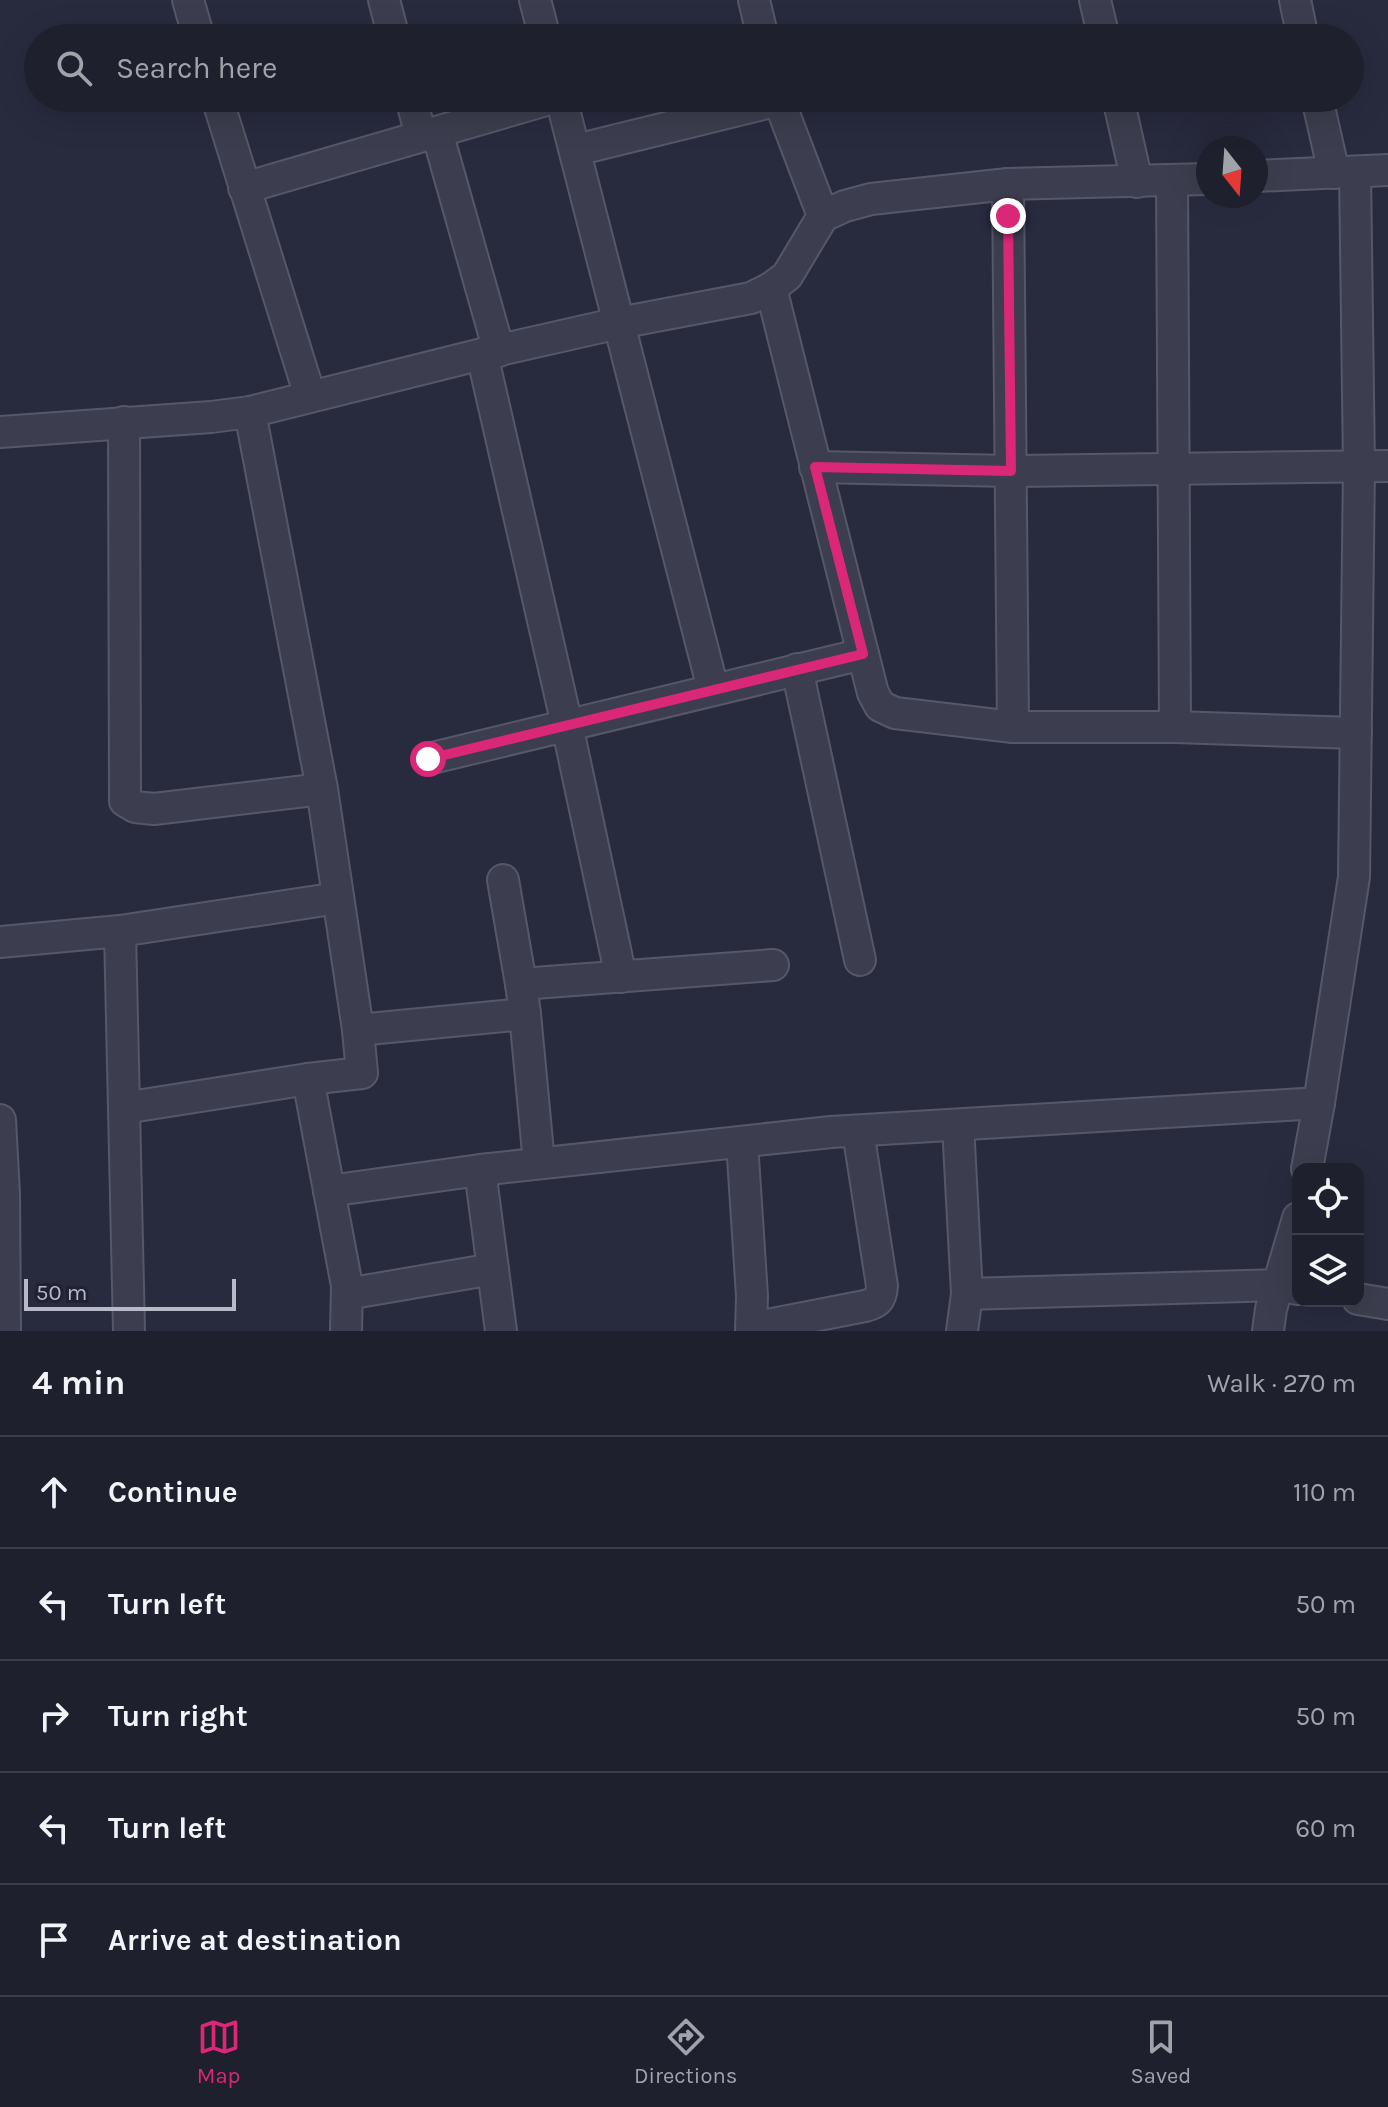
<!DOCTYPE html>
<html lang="en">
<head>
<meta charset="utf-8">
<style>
	:root { --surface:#1e202e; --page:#262836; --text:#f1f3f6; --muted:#a1a3aa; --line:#3c3e4a; --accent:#db2777 }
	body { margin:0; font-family:Karla,sans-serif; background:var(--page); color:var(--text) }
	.controls { position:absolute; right:24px; bottom:24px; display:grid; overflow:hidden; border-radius:16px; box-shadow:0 8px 32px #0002 }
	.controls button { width:72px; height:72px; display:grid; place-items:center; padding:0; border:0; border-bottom:2px solid var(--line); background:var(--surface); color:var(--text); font:40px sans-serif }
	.compass { position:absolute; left:1196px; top:136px; width:72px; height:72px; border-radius:50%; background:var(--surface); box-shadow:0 8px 32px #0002; rotate:163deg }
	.scale { position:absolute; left:24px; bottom:20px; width:212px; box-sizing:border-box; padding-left:8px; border:4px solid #b8b9c9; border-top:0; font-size:22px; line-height:28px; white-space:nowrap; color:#b8b9c9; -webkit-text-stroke:6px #202233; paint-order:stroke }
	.stop { position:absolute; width:24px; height:24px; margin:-18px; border:6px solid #db2777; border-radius:50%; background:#fff }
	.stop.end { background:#db2777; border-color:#fff; box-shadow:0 2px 8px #0008 }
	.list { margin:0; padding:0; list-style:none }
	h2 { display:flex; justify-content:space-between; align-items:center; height:104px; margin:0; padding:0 32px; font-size:34px }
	h2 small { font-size:26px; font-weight:400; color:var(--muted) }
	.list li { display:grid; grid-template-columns:52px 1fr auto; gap:24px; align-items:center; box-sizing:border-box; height:112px; padding:0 32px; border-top:2px solid var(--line) }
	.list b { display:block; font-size:30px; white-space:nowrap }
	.list em { font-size:26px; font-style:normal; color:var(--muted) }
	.icon { flex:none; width:44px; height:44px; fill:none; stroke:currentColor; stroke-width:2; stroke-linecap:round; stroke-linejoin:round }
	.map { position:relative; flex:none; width:1388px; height:1331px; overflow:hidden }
	.search { position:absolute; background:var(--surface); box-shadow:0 8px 32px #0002; left:24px; right:24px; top:24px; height:88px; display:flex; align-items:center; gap:20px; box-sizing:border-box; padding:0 28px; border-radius:44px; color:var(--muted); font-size:30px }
	.sheet { height:664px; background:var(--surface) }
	nav { display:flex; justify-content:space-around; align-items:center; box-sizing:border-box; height:112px; border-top:2px solid var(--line); background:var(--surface); font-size:22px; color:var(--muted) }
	nav a { display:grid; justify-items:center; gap:4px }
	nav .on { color:var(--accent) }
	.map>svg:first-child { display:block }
</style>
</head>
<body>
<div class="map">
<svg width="1388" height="1331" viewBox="0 0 1388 1331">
	<rect width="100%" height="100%" fill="#282a3e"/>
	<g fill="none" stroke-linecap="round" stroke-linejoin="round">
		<!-- minor casing -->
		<g stroke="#565869" stroke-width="34">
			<g id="minor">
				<path d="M188,0l11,38"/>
				<path d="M384,0l10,38"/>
				<path d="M535,0l10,38"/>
				<path d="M754,0l9,38"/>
				<path d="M1095,0l9,38"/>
				<path d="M1295,0l8,38"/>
				<path d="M217,98l93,298"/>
				<path d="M411,98l10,38"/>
				<path d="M561,98l152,591"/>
				<path d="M778,98l45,118"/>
				<path d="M1118,98l19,84"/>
				<path d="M1317,98l17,75"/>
				<path d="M437,132l62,219"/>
				<path d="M576,150l203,-50"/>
				<path d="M1256,176l132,-6"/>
				<path d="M1172,180l3,547"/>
				<path d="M1008,184l5,543"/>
				<path d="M244,188l309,-90"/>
				<path d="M771,288l92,366 10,39 7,13 15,7 118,14h162l181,6"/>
				<path d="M482,354l85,371 54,252"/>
				<path d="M250,412l72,377 36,241"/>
				<path d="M124,422l1,379 10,6 19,2 168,-20"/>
				<path d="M0,432l211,-15 39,-5 232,-58 137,-31 132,-25 20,-10 16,-12 36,-60 22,-10 26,-7 137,-15 200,-5"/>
				<path d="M815,467l196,4 377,-5"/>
				<path d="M797,669l63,291"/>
				<path d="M428,759l435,-105"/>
				<path d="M503,880l18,104"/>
				<path d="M120,931l9,400"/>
				<path d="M0,942l120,-11 218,-33"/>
				<path d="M525,1014l14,149"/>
				<path d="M308,1079l39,207 -1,45"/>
				<path d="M124,1108l184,-29 54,-6 -4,-43 167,-16 -4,-30 252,-19"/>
				<path d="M0,1120l4,74 1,137"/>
				<path d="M958,1125l9,169 -5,37"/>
				<path d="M742,1142l10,154 -1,35"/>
				<path d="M1307,1169l12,-66 35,-226 5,-410 -4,-295"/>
				<path d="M480,1170l21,161"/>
				<path d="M329,1191l151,-21 351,-38 488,-29"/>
				<path d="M347,1294l146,-25"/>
				<path d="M967,1294l311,-9 20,4"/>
				<path d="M1358,1299l30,5"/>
				<path d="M752,1328l113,-22c12,-3 16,-6 17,-20l-24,-155"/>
				<path d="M1268,1331l3,-22 27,-91"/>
			</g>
		</g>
		<!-- minor -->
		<use href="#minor" stroke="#3c3d4e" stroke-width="30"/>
	</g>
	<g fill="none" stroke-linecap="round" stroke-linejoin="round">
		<!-- route -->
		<path stroke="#db2777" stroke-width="10" d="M428,759l435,-105 -48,-187 196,4 -3,-255"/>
	</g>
</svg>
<div class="controls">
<button><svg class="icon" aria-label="locate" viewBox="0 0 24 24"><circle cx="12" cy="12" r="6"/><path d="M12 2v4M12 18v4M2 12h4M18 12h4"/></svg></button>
<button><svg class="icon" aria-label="layers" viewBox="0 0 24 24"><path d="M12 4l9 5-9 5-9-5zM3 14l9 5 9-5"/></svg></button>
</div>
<svg class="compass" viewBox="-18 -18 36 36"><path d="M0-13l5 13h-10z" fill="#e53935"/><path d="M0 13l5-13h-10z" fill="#a1a3aa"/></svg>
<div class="scale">50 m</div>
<div class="stop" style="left:428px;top:759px"></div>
<div class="stop end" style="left:1008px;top:216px"></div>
<div class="search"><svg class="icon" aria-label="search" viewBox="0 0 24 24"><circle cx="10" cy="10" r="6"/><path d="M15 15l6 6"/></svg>Search here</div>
</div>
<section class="sheet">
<h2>4 min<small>Walk · 270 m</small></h2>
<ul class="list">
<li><svg class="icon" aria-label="ahead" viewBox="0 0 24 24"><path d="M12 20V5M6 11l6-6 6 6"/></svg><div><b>Continue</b></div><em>110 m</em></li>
<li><svg class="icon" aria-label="left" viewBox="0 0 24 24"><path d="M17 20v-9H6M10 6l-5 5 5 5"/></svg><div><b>Turn left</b></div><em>50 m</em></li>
<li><svg class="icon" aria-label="right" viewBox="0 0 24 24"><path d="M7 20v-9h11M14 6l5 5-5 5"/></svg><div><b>Turn right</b></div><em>50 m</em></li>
<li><svg class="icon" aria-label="left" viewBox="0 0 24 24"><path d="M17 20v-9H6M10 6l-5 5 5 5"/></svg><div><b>Turn left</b></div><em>60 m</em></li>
<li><svg class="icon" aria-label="arrive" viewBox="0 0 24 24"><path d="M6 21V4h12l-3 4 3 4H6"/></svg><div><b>Arrive at destination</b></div></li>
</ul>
</section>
<nav>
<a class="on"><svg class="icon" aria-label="map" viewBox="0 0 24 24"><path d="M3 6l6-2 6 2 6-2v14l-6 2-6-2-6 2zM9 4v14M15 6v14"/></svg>Map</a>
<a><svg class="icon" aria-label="directions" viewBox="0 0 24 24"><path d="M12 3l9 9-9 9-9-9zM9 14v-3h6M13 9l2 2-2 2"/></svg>Directions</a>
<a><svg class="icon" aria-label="saved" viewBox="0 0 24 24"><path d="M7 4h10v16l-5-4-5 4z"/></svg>Saved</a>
</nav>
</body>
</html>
